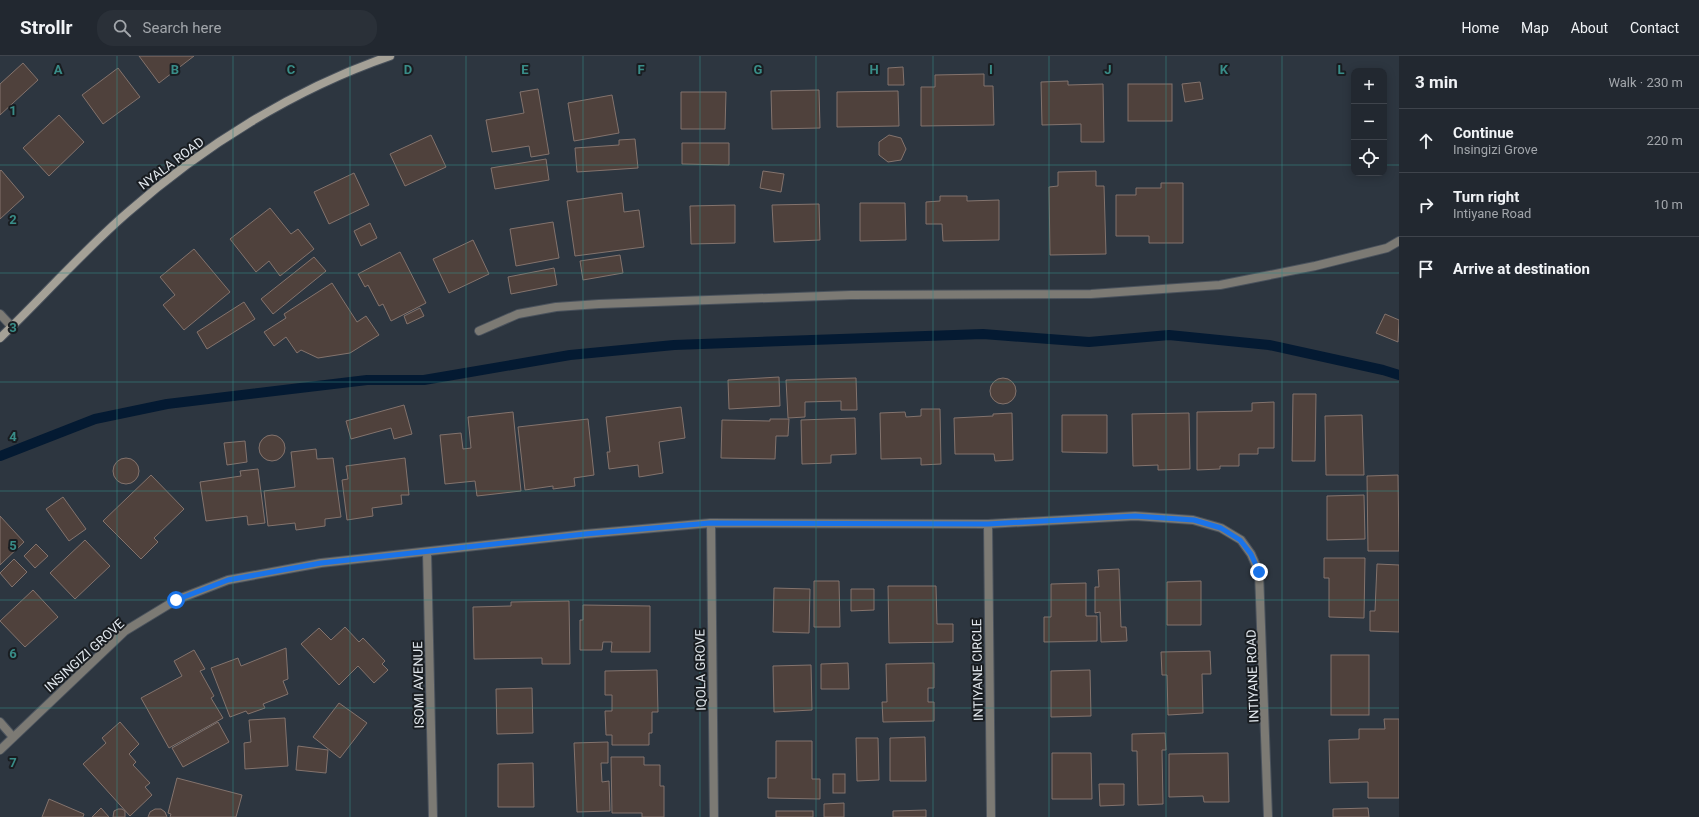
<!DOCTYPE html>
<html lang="en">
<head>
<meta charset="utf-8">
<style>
	:root { --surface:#222830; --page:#2a3038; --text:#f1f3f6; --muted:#a2a6ab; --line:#3f444c }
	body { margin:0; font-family:Roboto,sans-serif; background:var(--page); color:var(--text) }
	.controls { position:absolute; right:12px; top:12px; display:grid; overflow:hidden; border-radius:8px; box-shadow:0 2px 10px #0003 }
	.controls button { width:36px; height:36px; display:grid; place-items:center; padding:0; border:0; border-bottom:1px solid var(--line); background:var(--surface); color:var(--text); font:20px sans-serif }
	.stop { position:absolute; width:12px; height:12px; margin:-9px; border:3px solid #1a73e8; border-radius:50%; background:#fff }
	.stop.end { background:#1a73e8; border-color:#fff; box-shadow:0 1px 4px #0008 }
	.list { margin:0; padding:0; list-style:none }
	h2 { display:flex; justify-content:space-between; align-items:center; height:52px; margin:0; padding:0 16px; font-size:17px }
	h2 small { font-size:13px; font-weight:400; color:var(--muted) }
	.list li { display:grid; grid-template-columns:26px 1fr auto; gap:12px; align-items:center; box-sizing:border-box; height:64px; padding:0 16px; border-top:1px solid var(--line) }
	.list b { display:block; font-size:15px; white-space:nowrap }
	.list p { margin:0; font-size:13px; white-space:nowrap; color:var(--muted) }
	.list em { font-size:13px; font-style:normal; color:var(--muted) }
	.icon { flex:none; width:22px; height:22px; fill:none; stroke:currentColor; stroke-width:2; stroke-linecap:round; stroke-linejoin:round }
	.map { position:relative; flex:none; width:1399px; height:761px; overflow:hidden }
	header { display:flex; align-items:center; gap:24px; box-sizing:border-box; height:56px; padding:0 20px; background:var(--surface); border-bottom:1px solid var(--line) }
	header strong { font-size:19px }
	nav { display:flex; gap:22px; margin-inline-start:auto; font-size:14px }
	.search { width:280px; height:36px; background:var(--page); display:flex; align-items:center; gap:10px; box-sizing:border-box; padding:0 14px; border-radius:16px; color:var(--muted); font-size:15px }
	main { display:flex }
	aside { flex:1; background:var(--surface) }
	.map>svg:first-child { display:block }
</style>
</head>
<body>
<header>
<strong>Strollr</strong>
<div class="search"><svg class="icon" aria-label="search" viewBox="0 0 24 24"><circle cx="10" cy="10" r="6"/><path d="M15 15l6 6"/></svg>Search here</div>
<nav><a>Home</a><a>Map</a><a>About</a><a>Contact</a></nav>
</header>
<main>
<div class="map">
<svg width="1399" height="761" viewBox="0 0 1399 761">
	<rect width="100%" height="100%" fill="#2d3640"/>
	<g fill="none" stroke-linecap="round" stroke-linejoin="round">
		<!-- stream -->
		<path stroke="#041a32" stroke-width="10" d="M0,400l95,-37 72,-15 200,-24h57l146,-25 104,-10 309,-11 106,8 80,-7 100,10 114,25 16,5"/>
	</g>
	<!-- building -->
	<g fill="#4f413c" stroke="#83736d">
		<path d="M139,0h55l-35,27z"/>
		<path d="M23,7l15,17 -38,35v-31z"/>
		<path d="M903,11l1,18h-16v-17z"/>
		<path d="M118,12l22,29 -37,27 -21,-29z"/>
		<path d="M984,18v12h9l1,39 -73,1v-39h14v-12z"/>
		<path d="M1068,25v4l35,-1 1,58h-23v-18l-39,1 -1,-43z"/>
		<path d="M1200,26l3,17 -18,3 -3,-18z"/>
		<rect x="1128" y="28" width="44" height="37"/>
		<path d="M538,33l11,65 -18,3 -2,-11 -37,6 -6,-32 38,-7 -4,-21z"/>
		<path d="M819,34l1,38 -48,1 -1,-38z"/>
		<path d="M898,35l1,35 -62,1v-35z"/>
		<path d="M681,36h45l-1,37h-44z"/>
		<path d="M612,39l7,38 -45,8 -6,-38z"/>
		<path d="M59,59l25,27 -35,34 -26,-28z"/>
		<path d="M431,79l15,32 -41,19 -15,-32z"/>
		<path d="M889,79l12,3 5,11 -5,11 -13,2 -9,-7v-13z"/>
		<path d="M635,83l3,29 -61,4 -2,-24 44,-3v-5z"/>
		<path d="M682,87h47v22l-47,-1z"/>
		<path d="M546,103l3,21 -54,9 -4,-21z"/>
		<path d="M1,114l23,27 -24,22v-48z"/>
		<path d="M763,115l21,3 -3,18 -21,-4z"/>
		<path d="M1096,115v15h8l2,68 -56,1 -1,-68 9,-1v-14z"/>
		<path d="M354,117l15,32 -40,19 -15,-32z"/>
		<path d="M1161,127h22v60h-34v-7h-33v-41h20v-7h25z"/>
		<path d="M622,137l2,19 15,-2 5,37 -69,9 -8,-55z"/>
		<path d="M940,140h27v5l32,-1v40l-56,1 -1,-17h-16v-22l14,-1z"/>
		<path d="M860,147h45l1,37 -46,1z"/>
		<path d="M819,148l1,36 -46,2 -2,-37z"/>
		<path d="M735,149v38l-44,1 -1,-38z"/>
		<path d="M270,152l21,26 7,-5 16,20 -34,27 -11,-15 -13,11 -26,-33z"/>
		<path d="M553,166l6,36 -43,8 -6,-37z"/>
		<path d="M370,167l7,15 -16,8 -7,-15z"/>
		<path d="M473,184l16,34 -40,19 -16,-34z"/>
		<path d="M194,193l36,43 -46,38 -21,-25 12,-10 -15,-18z"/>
		<path d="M400,196l26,51 -35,18 -8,-17 -4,2 -11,-21 -3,2 -7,-13z"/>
		<path d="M620,199l3,18 -40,7 -3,-19z"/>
		<path d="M314,201l12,14 -53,43 -12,-15z"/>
		<path d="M554,212l3,17 -46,9 -3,-17z"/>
		<path d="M332,227l25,39 9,-6 13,19 -29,18 -32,5 -17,-8 -4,3 -11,-16 -12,9 -10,-14 22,-14 -2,-4z"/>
		<path d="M244,246l11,17 -48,30 -10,-17z"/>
		<path d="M420,252l4,8 -17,8 -3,-8z"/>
		<path d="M1385,258l14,6 -1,22 -22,-9z"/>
		<path d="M779,321l1,29 -51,3 -1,-29z"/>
		<circle cx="1003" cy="335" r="13"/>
		<path d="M856,322l1,32h-16v-9l-36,1v15l-17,1 -2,-38z"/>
		<path d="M1293,338h23l-1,67h-23z"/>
		<path d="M1274,346v46h-16v6h-19v12h-19v3l-23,1v-58l55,-1v-8z"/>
		<path d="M404,349l8,29 -18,5 -3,-11 -40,11 -5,-18z"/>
		<path d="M681,351l4,31 -26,4 4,31 -24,4 -1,-12 -29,4 -2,-17h3l-4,-35z"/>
		<path d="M921,353h19l1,55 -20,1v-7l-40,1 -1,-46 25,-1 1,5 15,-1z"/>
		<path d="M513,356l8,79 -44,5 -2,-15 -30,3 -5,-49 21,-2 2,16 8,-1 -3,-31z"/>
		<path d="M1012,357l1,47 -18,1 -1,-7h-39l-1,-36 39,-2v-2z"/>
		<path d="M1189,357l1,56 -32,1v-5l-25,1 -1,-52z"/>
		<path d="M1062,359h45v38l-45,-1z"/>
		<path d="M1362,359l2,60h-38l-1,-59z"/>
		<path d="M855,362l1,36 -25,1v8l-29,1 -1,-44z"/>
		<path d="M588,363l6,56 -20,3 1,8 -22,3v-3l-28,4 -7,-63z"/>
		<path d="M770,363h19l-1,17h-12l-1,23 -54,-1 1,-38 48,1z"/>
		<circle cx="272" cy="392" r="13"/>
		<path d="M245,385l2,21 -20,3 -3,-22z"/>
		<path d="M316,393l1,10 16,-1 8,59 -16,2v7l-29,4 -1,-7 -27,3 -4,-35 31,-4 -4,-35z"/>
		<circle cx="126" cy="415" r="13"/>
		<path d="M405,402l4,37h-8l1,9 -30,4 1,8 -26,4 -5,-40 6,-1 -2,-13z"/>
		<path d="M258,413l7,54 -17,2 -1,-9 -41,5 -6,-39 41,-6 -1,-5z"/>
		<path d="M151,419l33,34 -30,29 4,4 -17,17 -38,-38z"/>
		<path d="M1398,419l1,76h-31l-1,-75z"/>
		<path d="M1364,439l1,44 -38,1v-44z"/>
		<path d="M63,441l23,32 -17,12 -23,-32z"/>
		<path d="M0,460l24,26 -24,23z"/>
		<path d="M85,484l25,26 -35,33 -25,-26z"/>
		<path d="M36,488l12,12 -13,12 -11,-12z"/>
		<path d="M1324,502h41l-1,60 -35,-1v-39h-5z"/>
		<path d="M14,503l13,13 -15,15 -12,-14z"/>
		<path d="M1377,508l22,1v67l-29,-1v-20h5z"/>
		<path d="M1119,513l2,58h5l1,14 -26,1 -1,-30 -5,1v-26h4l-1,-17z"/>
		<path d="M814,525h25l1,46h-26z"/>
		<path d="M1201,525v44h-34v-43z"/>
		<path d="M1086,527v33h11v25l-53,1v-25h7v-33z"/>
		<path d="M888,530h48l1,38h16v18l-64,1z"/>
		<path d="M774,532l36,1 -1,44 -36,-1z"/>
		<path d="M851,533h23v21l-23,1z"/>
		<path d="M33,534l25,27 -33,30 -25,-26z"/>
		<path d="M569,545l1,63h-28v-6l-68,1 -1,-52 38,-1v-4z"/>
		<path d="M583,549l67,1v46h-39l1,-10h-9l-1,8h-22v-30h3z"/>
		<path d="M345,571l14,15 4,-4 22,23 -3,3 6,6 -14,13 -16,-17 -19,19 -38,-41 18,-16 12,12z"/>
		<path d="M286,592l2,31 -5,2 5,13 -25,10 2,4 -17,6 -2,-3 -16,6 -19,-49 27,-10 3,8z"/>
		<path d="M194,594l11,19 -5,2 14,25 -3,2 12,20 -54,30 -28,-50 41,-22 -8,-15z"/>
		<path d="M1210,595l1,23h-9l1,39 -35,2 -1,-40h-5l-1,-23z"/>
		<rect x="1331" y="599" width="38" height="60"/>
		<path d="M848,607l1,26h-28v-25z"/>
		<path d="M934,607v25h-6v14h6v19l-51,1 -1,-20h5l-1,-38z"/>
		<path d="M811,609l1,45 -38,2 -1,-46z"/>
		<path d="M657,614l1,42h-6v21h-3v12h-37v-10h-6l-1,-24h7v-16h-7v-24z"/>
		<path d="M1090,614l1,46 -40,1v-46z"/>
		<path d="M532,632l1,45 -36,1 -1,-45z"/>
		<path d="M339,647l28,20 -27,35 -27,-21z"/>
		<path d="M285,662l3,48 -43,3 -1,-26 7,-1 -2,-22z"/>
		<path d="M1384,663h15v79h-31v-16l-38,1 -1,-43 30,-1v-10h26z"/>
		<path d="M120,666l19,22 -10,10 7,8 -3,3 17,18 -5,4 7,8 -22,21 -47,-52 23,-21 -4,-5z"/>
		<path d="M218,666l11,20 -46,25 -11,-19z"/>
		<path d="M1165,677l1,17h-4l1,54 -25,1 -1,-54h-5v-17z"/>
		<path d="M925,681l1,44h-36v-43z"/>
		<path d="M856,682h22l1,42 -22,1z"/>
		<path d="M776,685h36v38h8v20l-52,-1v-20h8z"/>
		<path d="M608,686v21h-7l1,19 7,-1 1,30 -33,1 -3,-69z"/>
		<path d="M298,690l30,4 -2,23 -30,-3z"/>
		<path d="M1052,697h39l1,46h-40z"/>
		<path d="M1228,697l1,49h-25l-1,-6 -34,1v-43z"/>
		<path d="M611,701h33v8h16v21h4v31h-22v-4h-30z"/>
		<path d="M533,707l1,44h-36v-43z"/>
		<rect x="833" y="718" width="12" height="19"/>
		<path d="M177,722l65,17 -6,22h-66l1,-3 -3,-1z"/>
		<path d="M1099,728h25v21l-24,1z"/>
		<path d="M49,743l35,15 -1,3h-41z"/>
		<path d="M844,747v14h-20v-13z"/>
		<path d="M101,752l8,9h-17z"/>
		<path d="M1368,752l1,9h-36v-8z"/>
		<path d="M118,753h4l3,2v6h-12l1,-6z"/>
		<path d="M155,753h6l4,3 2,5h-19l2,-5z"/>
		<path d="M926,754v7h-33v-6z"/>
		<rect x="776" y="755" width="37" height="6"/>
	</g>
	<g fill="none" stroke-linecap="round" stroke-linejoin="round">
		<!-- street casing -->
		<g stroke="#4a525c" stroke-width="10">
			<g id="street">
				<path d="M0,258l12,13"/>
				<path d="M479,275l39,-17 38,-7 43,-3 252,-9 240,-1 129,-9 95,-19 72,-18 12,-7"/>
				<path d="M711,467l3,294"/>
				<path d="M988,468l3,293"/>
				<path d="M427,496l6,265"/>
				<path d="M0,666l13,15"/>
				<path d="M0,694l125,-119 51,-31 52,-20 93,-17 264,-29 126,-11 277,1 147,-8 58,4 28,8 20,12 10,14 8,18 9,245"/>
			</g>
		</g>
		<!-- secondary casing -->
		<g stroke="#4a525c" stroke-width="10">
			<path id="secondary" d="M0,282c43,-41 82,-86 127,-125 76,-67 167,-124 263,-157"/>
		</g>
		<!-- street -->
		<use href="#street" stroke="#7c7a74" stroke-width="8"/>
		<!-- secondary -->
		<use href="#secondary" stroke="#a5a197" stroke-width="8"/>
	</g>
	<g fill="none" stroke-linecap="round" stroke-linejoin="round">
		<!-- route -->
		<path stroke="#1a73e8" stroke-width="5" d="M176,544l52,-20 93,-17 264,-29 125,-11 278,1 147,-8 59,4 27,8 19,12 11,14 8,18"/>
	</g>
	<!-- grid -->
	<path fill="none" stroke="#398d88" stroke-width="1" stroke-opacity="0.55" d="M117,0v761M233,0v761M350,0v761M466,0v761M583,0v761M700,0v761M816,0v761M933,0v761M1049,0v761M1166,0v761M1282,0v761M0,109h1354M1384,109h15M0,217h1399M0,326h1399M0,435h1399M0,544h1399M0,652h1399"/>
	<g text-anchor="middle" stroke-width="4" stroke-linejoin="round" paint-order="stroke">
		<!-- street labels -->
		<g font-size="13" fill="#e2e8ee" stroke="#191d21">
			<text transform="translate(171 107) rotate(-37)" y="5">NYALA ROAD</text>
			<text transform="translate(84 599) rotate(-42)" y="5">INSINGIZI GROVE</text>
			<text transform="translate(700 614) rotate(-91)" y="5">IQOLA GROVE</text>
			<text transform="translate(977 614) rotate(-91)" y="5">INTIYANE CIRCLE</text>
			<text transform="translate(1252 620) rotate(-92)" y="5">INTIYANE ROAD</text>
			<text transform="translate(418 629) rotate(-91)" y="5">ISOMI AVENUE</text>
		</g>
	</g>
	<g font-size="13" text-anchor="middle" font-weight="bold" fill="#398d88" stroke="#191d21" stroke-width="4" stroke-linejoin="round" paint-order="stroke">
		<text x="58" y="18">A</text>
		<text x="175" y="18">B</text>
		<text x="291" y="18">C</text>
		<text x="408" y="18">D</text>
		<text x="525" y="18">E</text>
		<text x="641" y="18">F</text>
		<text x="758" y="18">G</text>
		<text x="874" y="18">H</text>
		<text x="991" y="18">I</text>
		<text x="1108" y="18">J</text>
		<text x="1224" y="18">K</text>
		<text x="1341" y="18">L</text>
		<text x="13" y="59">1</text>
		<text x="13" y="168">2</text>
		<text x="13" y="276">3</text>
		<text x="13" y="385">4</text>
		<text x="13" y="494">5</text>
		<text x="13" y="602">6</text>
		<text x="13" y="711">7</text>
	</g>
</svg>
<div class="controls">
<button>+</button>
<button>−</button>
<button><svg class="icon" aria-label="locate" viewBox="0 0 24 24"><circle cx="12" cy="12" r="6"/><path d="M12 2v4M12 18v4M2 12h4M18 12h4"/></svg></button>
</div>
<div class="stop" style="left:176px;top:544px"></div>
<div class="stop end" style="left:1259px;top:516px"></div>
</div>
<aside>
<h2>3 min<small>Walk · 230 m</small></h2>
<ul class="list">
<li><svg class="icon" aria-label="ahead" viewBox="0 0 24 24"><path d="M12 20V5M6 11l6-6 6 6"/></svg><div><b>Continue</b><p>Insingizi Grove</p></div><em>220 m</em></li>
<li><svg class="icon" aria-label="right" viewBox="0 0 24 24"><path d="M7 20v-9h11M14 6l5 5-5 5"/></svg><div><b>Turn right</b><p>Intiyane Road</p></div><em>10 m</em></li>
<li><svg class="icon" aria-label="arrive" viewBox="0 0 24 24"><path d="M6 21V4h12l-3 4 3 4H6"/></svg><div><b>Arrive at destination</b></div></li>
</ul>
</aside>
</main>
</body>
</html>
